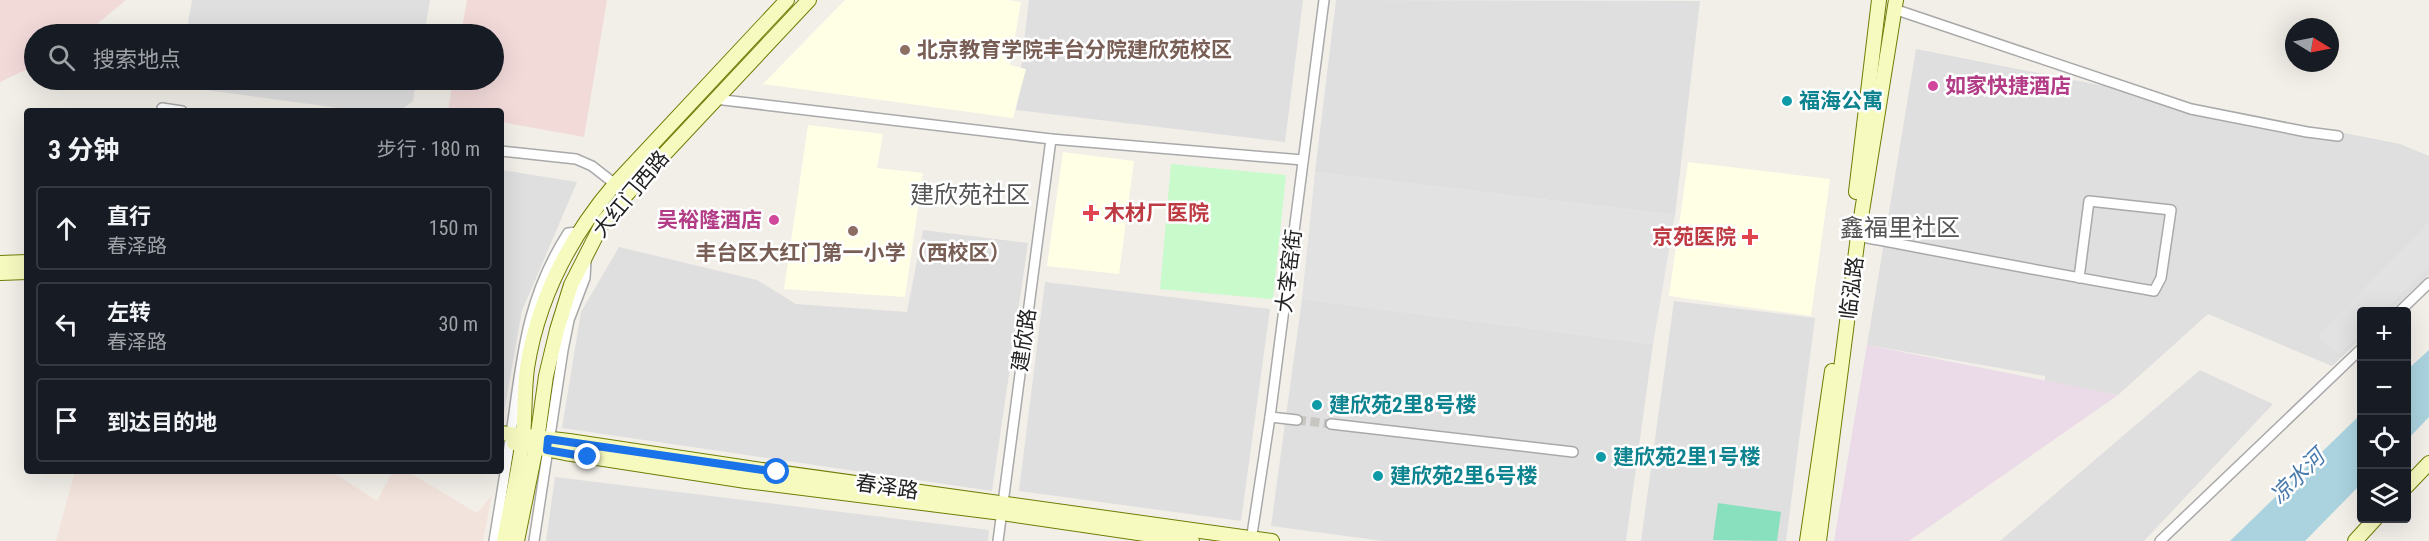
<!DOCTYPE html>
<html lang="zh">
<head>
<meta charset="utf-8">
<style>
	:root { --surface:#171b24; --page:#20242c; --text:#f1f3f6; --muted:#9ea1a6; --line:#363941 }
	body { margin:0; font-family:"Roboto Condensed","Noto Sans SC",sans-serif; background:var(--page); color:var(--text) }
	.controls { position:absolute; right:18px; bottom:18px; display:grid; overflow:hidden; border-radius:6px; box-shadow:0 6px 24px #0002 }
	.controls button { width:54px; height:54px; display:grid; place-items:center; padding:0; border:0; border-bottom:2px solid var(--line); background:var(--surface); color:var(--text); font:30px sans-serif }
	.compass { position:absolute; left:2285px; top:18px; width:54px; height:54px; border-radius:50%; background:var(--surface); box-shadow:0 6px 24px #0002; rotate:100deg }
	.stop { position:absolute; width:18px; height:18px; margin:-14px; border:4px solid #1a73e8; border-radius:50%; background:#fff }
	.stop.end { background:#1a73e8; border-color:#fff; box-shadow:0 2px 6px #0008 }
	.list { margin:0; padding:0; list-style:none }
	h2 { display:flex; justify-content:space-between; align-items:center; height:78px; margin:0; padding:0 24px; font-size:26px }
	h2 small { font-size:20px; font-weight:400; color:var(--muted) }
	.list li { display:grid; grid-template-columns:39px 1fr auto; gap:18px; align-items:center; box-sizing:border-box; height:84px; margin:0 12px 12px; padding:0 12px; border:2px solid var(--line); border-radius:6px }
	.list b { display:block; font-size:22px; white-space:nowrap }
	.list p { margin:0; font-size:20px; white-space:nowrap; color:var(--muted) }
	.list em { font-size:20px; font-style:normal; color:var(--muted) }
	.icon { flex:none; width:33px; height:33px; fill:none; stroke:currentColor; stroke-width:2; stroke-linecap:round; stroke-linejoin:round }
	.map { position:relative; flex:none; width:2429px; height:541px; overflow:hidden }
	.search { position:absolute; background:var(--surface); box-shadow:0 6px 24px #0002; left:24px; top:24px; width:480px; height:66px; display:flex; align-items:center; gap:15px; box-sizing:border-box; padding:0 21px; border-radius:33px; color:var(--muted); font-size:22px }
	.panel { position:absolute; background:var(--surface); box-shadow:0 6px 24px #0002; left:24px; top:108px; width:480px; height:366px; border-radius:6px }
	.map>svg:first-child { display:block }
</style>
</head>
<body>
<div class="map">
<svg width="2429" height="541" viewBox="0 0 2429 541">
	<rect width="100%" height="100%" fill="#f2efe9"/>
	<!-- residential -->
	<g fill="#e0dfdf">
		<path d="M192,0h238l-6,34h-238z"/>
		<path d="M1029,0h274l-18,142 -269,-32z"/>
		<path d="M1336,0l364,1 -25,214 -360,-43z"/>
		<path d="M1916,49l484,95 29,12v119l-39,36 -28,1 -1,27 -29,27 -124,-52 -90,81 -73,-13v-6l-178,-31z"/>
		<path d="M179,80h237l-3,21 -13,10h-40l-182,-25z"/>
		<path d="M501,170l76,12 -55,129 -21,118z"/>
		<path d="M923,230l105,13 -36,248 -430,-63 19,-116 38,-65 138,33 39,24 111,8z"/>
		<path d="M1045,282l225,27 -29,212 -222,-30z"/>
		<path d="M1302,299l351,45 -27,197h-243l-112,-15z"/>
		<path d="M1674,301l141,17 -29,223h-145z"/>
		<path d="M2200,370l73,34 -129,137h-144z"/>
		<path d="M555,477l434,53 -1,11h-442z"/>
	</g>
	<!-- commercial -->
	<g fill="#f2dad9">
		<path d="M0,0h126l-41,34h-51v32l-34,16z"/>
		<path d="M467,0h140l-23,137 -83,-15v-11h-53l5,-31h41v-46h-33z"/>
	</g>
	<!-- industrial -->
	<path fill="#ebdbe8" d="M1867,345l251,50 -209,146h-75z"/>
	<!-- education -->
	<g fill="#ffffe5">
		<path d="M845,0h163l13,2 -11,63 16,4 -13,49 -250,-34z"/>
		<path d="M808,125l75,9 -6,34 46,5 -18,124 -121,-8z"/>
		<path d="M1063,152l71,9 -15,113 -72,-8z"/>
		<path d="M1688,162l142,17 -19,137 -142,-20z"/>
	</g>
	<!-- military -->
	<path fill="#f3e3dd" d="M75,471h256l46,30 16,-30h14l70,42 15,-18 -9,46h-427z"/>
	<!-- park -->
	<path fill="#c8facc" d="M1171,164l115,11 -13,124 -113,-10z"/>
	<!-- pitch -->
	<path fill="#88e0be" d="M1718,503l63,9 -4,29 -64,-1z"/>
	<!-- parking -->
	<g fill="#e2e2e2">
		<path d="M1315,172l360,43 -22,129 -351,-45z"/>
		<path d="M2429,222v45l-45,44 -22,1 -1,21 -22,22 -22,-19z"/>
	</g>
	<!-- water -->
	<g fill="#aad3df">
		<path d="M2429,350v67l-22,23v-70z"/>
		<path d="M2361,414v70l-56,57h-75z"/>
	</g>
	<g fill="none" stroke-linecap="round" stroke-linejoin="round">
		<!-- street-tunnel -->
		<path stroke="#c8c6c1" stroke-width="9" stroke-dasharray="9 4.5" stroke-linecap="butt" d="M1297,420l34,4"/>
		<!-- street casing -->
		<g stroke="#a9a9a9" stroke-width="12">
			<g id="street">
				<path d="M1894,9l297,100 116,23 31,4"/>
				<path d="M715,99l336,40 252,21"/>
				<path d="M162,108l20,3"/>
				<path d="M501,151l75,8 16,7 23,18"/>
				<path d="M1858,236c99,19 197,38 296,55l7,-13 10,-68 -82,-9 -10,77"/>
				<path d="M2399,312l30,-29"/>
				<path d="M1270,417l27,3"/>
				<path d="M1331,424l242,28"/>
				<path d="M494,541c7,-43 14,-85 20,-128 9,-67 16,-121 54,-180l10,-1"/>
				<path d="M534,541l29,-191 6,-30 16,-42 1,-17"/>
				<path d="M998,541l53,-402"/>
				<path d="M1251,541l19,-124 54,-417"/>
				<path d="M2160,541l202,-193"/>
			</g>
		</g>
		<!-- secondary casing -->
		<g stroke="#707d05" stroke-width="16">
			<g id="secondary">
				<path d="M1856,192l23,-192"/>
				<path d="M0,263l27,-1"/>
				<path d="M0,273l27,-1"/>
				<path d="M501,433l68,8 179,27 524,73"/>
				<path d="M514,443l51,10 181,28 256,32 190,28"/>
				<path d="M2406,487l23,-24"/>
				<path d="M504,541c6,-34 15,-69 19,-104 2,-23 1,-46 4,-69 11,-70 43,-131 88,-184l172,-184"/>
				<path d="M517,541l19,-94 10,-71 11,-46 14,-45 32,-63 24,-28 182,-194"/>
				<path d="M1807,541l25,-170"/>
				<path d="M1819,541l39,-305 38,-236"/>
				<path d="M2355,541l21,-23"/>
			</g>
		</g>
		<!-- street -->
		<use href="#street" stroke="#fff" stroke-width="9"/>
		<!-- secondary -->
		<use href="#secondary" stroke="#f7fabf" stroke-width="14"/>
	</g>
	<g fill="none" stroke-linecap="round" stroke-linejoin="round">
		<!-- route -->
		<path stroke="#1a73e8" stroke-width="8" d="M588,457l-41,-7 1,-11 229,33"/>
	</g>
	<!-- markers -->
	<g fill="#8d6e63" stroke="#fff" stroke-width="2">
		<circle cx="905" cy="50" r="6"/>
		<circle cx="853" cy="231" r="6"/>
	</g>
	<g fill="#d1479c" stroke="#fff" stroke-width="2">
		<circle cx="1933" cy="86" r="6"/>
		<circle cx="774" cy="220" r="6"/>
	</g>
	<g fill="#0f9aa8" stroke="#fff" stroke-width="2">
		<circle cx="1787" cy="101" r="6"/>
		<circle cx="1317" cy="405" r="6"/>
		<circle cx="1601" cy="457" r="6"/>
		<circle cx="1378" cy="476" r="6"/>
	</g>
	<g fill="#e0444e" stroke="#fff" stroke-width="2">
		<path d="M1088 204h6v6h6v6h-6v6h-6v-6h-6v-6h6z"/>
		<path d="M1747 228h6v6h6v6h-6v6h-6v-6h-6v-6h6z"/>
	</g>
	<g text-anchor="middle" stroke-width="5" stroke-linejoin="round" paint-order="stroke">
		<!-- education labels -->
		<g font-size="21" font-weight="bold" fill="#785e54" stroke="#fff" text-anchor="start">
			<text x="917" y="57">北京教育学院丰台分院建欣苑校区</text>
			<text x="853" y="260" text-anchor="middle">丰台区大红门第一小学（西校区）</text>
		</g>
		<!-- hotel labels -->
		<g font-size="21" font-weight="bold" fill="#b23c85" stroke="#fff" text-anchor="start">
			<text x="1945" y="93">如家快捷酒店</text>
			<text x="762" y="227" text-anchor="end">吴裕隆酒店</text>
		</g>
		<!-- culture labels -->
		<g font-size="21" font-weight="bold" fill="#0d838f" stroke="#fff" text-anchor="start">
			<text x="1799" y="108">福海公寓</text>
			<text x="1329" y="412">建欣苑2里8号楼</text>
			<text x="1613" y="464">建欣苑2里1号楼</text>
			<text x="1390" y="483">建欣苑2里6号楼</text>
		</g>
		<!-- street labels -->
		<g font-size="21" fill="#222" stroke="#fff">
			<text transform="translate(631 194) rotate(-50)" y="7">大红门西路</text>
			<text transform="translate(1289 271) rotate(-83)" y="7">大李窑街</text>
			<text transform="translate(1852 288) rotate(-83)" y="7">临泓路</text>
			<text transform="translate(1024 340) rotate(-82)" y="7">建欣路</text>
			<text transform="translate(887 487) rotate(8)" y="7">春泽路</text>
		</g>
		<!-- health labels -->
		<g font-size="21" font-weight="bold" fill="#be3a42" stroke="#fff" text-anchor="start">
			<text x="1104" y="220">木材厂医院</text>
			<text x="1736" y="244" text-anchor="end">京苑医院</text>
		</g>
		<!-- water labels -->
		<g font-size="22" font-style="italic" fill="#4a7aab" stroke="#fff">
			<text transform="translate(2297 476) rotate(-45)" y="8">凉水河</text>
		</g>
		<!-- quarter labels -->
		<g font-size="24" fill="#555" stroke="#fff">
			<text x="970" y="203">建欣苑社区</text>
			<text x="1900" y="236">鑫福里社区</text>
		</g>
	</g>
</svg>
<div class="controls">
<button>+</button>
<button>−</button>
<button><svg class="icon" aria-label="locate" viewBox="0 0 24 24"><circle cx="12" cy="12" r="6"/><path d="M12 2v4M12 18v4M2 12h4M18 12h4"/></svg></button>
<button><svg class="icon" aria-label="layers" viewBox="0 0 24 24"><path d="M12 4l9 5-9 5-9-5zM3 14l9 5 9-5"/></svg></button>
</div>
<svg class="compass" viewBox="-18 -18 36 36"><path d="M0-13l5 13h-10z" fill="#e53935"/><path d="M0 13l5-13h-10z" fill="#9ea1a6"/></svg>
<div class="stop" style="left:777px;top:472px"></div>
<div class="stop end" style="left:588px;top:457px"></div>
<div class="search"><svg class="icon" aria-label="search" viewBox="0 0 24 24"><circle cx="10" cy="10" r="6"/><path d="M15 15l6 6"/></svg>搜索地点</div>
<section class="panel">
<h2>3 分钟<small>步行 · 180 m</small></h2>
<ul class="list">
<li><svg class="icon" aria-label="ahead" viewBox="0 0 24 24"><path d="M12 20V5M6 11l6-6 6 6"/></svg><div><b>直行</b><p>春泽路</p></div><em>150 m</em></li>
<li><svg class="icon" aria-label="left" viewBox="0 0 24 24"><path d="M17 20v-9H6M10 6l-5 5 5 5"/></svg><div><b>左转</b><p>春泽路</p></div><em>30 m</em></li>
<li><svg class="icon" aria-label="arrive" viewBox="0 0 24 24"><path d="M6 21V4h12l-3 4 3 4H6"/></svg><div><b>到达目的地</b></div></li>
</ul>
</section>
</div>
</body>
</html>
